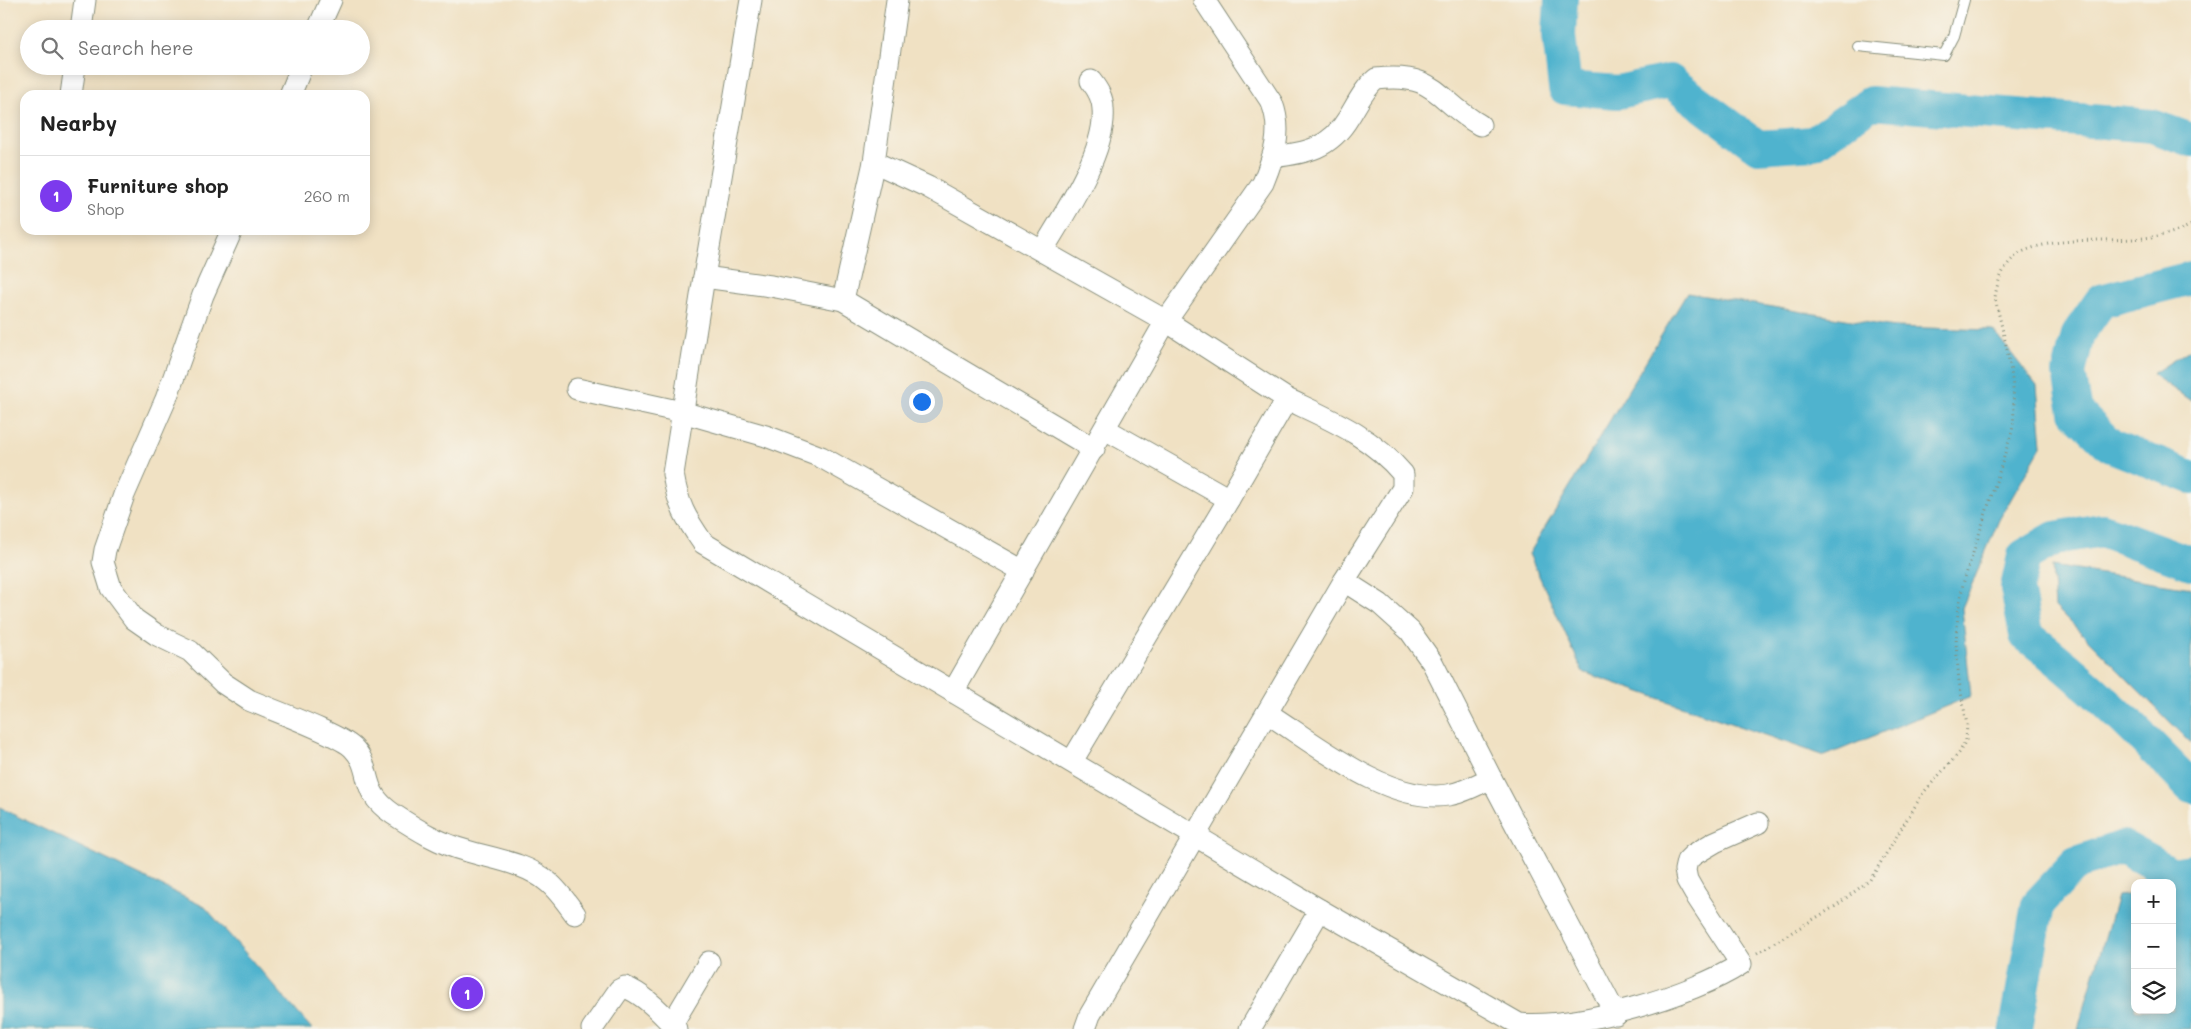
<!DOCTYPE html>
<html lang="en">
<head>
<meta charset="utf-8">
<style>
	:root { --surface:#fff; --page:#f2f2f2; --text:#222; --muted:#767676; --line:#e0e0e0; --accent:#7c3aed }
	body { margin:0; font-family:Mali,sans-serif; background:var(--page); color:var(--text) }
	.controls { position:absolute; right:15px; bottom:15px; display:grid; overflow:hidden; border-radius:10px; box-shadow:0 2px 12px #0003 }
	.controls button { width:45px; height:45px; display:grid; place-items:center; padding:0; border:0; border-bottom:1px solid var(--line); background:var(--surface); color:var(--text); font:25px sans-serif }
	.you { position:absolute; left:921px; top:401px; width:18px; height:18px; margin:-12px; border:4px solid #fff; border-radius:50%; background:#1a73e8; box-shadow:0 0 0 8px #1a73e833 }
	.badge { display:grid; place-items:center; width:32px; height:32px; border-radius:50%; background:var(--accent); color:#fff; font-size:16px; font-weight:700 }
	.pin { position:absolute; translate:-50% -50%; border:2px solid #fff; box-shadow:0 1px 5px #0006 }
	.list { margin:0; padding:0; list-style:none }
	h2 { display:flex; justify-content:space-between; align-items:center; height:65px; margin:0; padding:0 20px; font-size:21px }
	h2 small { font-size:16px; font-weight:400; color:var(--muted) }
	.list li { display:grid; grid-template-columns:32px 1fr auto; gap:15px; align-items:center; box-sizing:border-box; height:80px; padding:0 20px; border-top:1px solid var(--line) }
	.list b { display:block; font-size:19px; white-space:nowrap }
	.list p { margin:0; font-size:16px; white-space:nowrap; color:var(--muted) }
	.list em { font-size:16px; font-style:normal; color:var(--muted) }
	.icon { flex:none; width:28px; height:28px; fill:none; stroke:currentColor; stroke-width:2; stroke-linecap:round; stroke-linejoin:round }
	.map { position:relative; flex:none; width:2191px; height:1029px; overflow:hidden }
	.search { position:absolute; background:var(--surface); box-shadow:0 2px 12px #0003; left:20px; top:20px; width:350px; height:55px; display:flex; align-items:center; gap:12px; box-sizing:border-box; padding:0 18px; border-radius:28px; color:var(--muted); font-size:19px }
	.panel { position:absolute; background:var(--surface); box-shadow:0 2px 12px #0003; left:20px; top:90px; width:350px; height:145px; border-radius:15px }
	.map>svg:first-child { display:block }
</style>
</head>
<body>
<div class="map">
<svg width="2191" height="1029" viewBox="0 0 2191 1029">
	<rect width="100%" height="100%" fill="#f7f3e8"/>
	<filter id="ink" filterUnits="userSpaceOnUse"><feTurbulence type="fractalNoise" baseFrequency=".02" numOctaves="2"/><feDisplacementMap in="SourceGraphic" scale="10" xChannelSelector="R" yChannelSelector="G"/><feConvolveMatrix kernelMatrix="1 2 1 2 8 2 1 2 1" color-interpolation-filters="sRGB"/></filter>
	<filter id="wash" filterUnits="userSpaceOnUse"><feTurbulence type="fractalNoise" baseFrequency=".0096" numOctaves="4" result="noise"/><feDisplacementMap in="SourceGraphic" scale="20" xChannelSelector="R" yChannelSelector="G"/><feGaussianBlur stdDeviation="1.12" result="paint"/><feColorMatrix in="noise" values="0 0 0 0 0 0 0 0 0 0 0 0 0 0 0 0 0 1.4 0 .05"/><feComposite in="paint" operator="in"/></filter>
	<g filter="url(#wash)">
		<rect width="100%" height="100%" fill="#f0e1c3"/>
		<!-- water -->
		<g fill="#4fb3ce" stroke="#377881">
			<path d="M1687,293l207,34 99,3 44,56 5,59 -43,75 -37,88 9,88 -146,60 -242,-84 -54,-118z"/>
			<path d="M2191,349v52l-39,-27z"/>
			<path d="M2052,566l139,22v155l-136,-136z"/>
			<path d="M0,808l205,99 107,122h-312z"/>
			<path d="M2191,886v143h-113l39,-133 18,-2v116h37v-121z"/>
		</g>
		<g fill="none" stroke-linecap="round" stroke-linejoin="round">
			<!-- river -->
			<g stroke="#4fb3ce" stroke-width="34">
				<path d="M1561,0l-2,35 6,53 53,4 52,-11 88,66 56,-4 57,-40 281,23 39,14"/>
				<path d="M2191,278l-90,23 -23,33 -9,39 7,39 35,34 80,31"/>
				<path d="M2191,563l-89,-33 -47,8 -31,18 -7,32 9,47c60,45 113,98 165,152"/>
				<path d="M2016,1029l22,-125 38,-41 47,-16 49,27 19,-3"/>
			</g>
		</g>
	</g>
	<g filter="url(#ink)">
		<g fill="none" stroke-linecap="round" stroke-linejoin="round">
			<!-- service casing -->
			<g stroke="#888f7c" stroke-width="12">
				<path id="service" d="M1858,46l86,9 10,-19 10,-36"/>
			</g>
			<!-- minor casing -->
			<g stroke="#888f7c" stroke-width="23">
				<g id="minor">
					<path d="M751,0l-47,277 -31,197c5,31 12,43 30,69l617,367 199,114c58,5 173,-28 222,-60l-46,-70 -8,-14 -2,-10 2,-9 6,-6 22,-13 43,-19"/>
					<path d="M81,29l4,-29"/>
					<path d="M318,29l13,-29"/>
					<path d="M71,95l4,-29"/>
					<path d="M290,95l12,-29"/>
					<path d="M1273,157c33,-4 57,-8 76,-40 8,-13 15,-28 27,-38 61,-7 59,20 104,46"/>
					<path d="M874,162l54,25 238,134 121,78"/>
					<path d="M232,230l-29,65 -37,104 -42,96 -19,55 -2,12 8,26 23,31 23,16 33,16 33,32 26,17c23,10 90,34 104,48 21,21 5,43 40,66 23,15 47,30 74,37 27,8 59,12 81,31 10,8 19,21 27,32"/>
					<path d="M1042,251c21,-35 65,-100 61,-142 0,-11 -5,-19 -12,-28"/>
					<path d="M704,277l67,9 72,14 251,149"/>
					<path d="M843,300l31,-138 23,-162"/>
					<path d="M577,389l105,23 84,24 55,21 202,114"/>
					<path d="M1344,581l36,23 30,27 22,31 59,116 125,237"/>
					<path d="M953,692l213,-371 97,-138c11,-27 20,-51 9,-80l-68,-103"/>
					<path d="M1267,713c49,31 121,91 181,82 15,-2 30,-11 43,-17"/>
					<path d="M1072,761l157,-262 -124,-70"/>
					<path d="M672,1024l37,-62"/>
					<path d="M592,1029l27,-39 6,-3c18,7 38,27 51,42"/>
					<path d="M1085,1029l5,-14 254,-434 59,-93v-14c-33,-39 -72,-54 -116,-75l-58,100"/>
					<path d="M1250,1029l70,-119"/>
				</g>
			</g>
			<!-- path -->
			<path stroke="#888f7c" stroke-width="3" stroke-dasharray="1 4" stroke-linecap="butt" d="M1757,953l77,-46 36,-27 53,-87 36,-40 7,-13 1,-15 -8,-44 -3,-37 2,-32 5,-28 49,-152c7,-45 -7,-90 -17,-134 2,-18 11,-39 29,-47 50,-21 118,0 167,-26"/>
			<!-- service -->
			<use href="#service" stroke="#fff" stroke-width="10"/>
			<!-- minor -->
			<use href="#minor" stroke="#fff" stroke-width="21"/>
		</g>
	</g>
</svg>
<div class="controls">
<button>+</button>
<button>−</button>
<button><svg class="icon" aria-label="layers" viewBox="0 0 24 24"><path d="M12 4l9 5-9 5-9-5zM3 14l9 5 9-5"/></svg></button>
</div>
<div class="you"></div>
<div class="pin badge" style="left:467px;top:993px">1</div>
<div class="search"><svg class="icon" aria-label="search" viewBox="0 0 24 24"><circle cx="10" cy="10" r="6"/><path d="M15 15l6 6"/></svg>Search here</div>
<section class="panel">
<h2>Nearby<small></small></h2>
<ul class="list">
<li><span class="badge">1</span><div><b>Furniture shop</b><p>Shop</p></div><em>260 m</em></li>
</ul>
</section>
</div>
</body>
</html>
